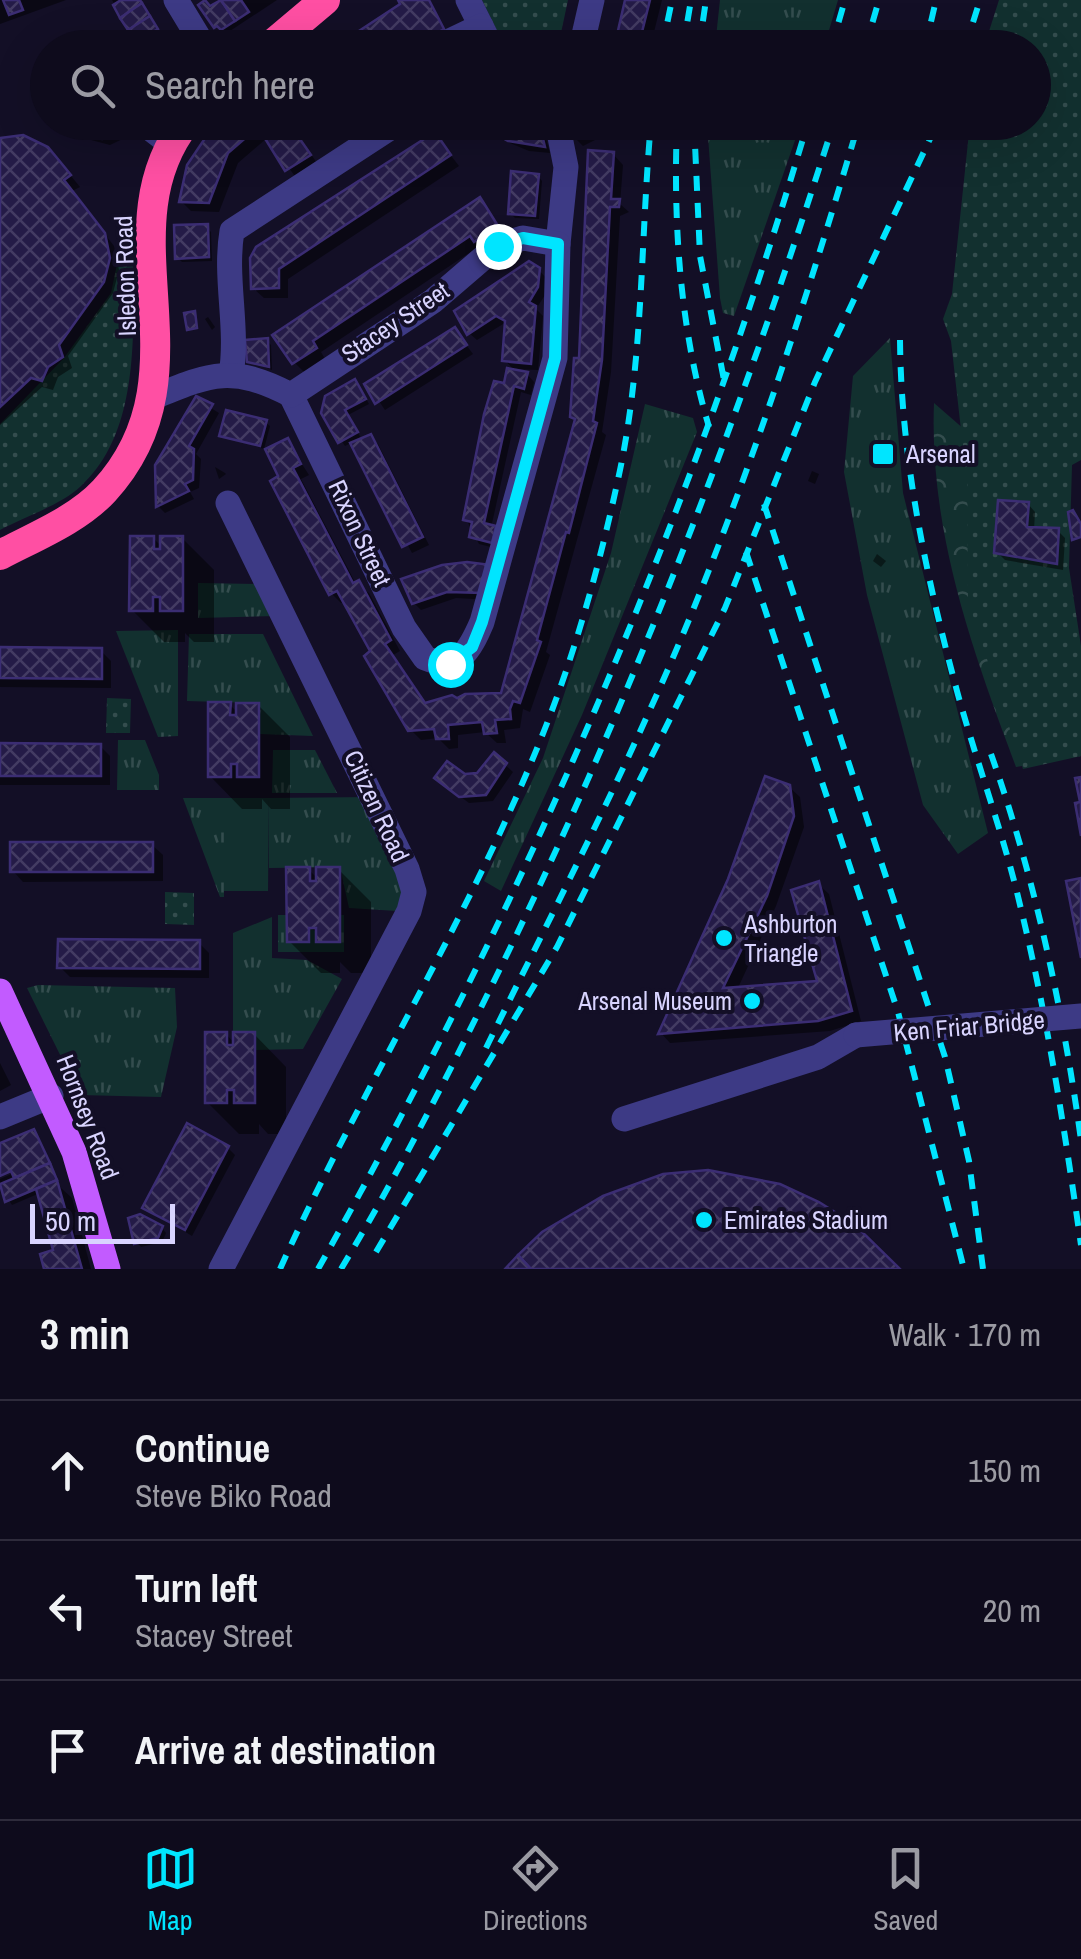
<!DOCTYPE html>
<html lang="en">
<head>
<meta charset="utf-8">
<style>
	:root { --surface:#0e0b1c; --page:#1c1929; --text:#f1f3f6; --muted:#9b9ba3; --line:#2e2b3b; --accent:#00e5ff }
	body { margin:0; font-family:"Archivo Narrow",sans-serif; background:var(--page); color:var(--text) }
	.scale { position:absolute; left:30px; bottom:25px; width:145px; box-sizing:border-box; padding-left:10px; border:5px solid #d9d4ff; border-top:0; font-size:28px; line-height:35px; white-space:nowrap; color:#d9d4ff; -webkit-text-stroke:8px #130f26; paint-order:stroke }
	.stop { position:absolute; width:30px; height:30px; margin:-22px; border:8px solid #00e5ff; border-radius:50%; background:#fff }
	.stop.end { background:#00e5ff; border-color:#fff; box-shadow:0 2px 10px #0008 }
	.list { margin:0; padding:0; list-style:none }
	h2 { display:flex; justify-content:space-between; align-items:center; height:130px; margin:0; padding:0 40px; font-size:42px }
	h2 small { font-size:32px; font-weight:400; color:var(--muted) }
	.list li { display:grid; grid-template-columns:65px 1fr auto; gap:30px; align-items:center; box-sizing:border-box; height:140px; padding:0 40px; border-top:2px solid var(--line) }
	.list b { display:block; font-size:38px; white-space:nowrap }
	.list p { margin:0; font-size:32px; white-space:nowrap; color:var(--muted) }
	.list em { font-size:32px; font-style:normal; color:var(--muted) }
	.icon { flex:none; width:55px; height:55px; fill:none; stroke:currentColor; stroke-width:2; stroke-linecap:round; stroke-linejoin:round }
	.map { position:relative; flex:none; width:1081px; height:1269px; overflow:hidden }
	.search { position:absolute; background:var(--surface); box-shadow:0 10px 40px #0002; left:30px; right:30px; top:30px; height:110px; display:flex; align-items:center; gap:25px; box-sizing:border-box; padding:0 35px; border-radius:55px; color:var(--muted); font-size:38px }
	.sheet { height:550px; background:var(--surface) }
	nav { display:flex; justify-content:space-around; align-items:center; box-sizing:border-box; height:140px; border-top:2px solid var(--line); background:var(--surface); font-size:28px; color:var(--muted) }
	nav a { display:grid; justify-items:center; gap:5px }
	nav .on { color:var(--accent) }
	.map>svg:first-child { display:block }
</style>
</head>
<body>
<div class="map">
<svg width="1081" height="1269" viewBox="0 0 1081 1269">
	<defs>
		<pattern id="grass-tufts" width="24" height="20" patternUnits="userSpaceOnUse" patternTransform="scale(2.5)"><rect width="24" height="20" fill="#12302f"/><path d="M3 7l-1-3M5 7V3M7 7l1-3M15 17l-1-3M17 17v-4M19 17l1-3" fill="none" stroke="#344d4e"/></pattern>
		<pattern id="forest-crowns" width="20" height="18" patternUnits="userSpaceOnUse" patternTransform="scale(2.5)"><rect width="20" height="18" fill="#12302f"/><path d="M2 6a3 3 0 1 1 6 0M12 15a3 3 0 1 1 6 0" fill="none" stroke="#344d4e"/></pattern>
		<pattern id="park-dots" width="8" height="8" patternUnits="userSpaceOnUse" patternTransform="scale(2.5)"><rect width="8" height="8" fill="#12302f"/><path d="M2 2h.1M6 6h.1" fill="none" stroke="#344d4e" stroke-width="1.8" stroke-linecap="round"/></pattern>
		<pattern id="building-cross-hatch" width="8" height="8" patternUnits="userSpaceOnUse" patternTransform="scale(2.5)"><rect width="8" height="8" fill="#241b47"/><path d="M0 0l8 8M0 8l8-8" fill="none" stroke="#433b63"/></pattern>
	</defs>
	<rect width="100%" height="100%" fill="#130f26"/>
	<!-- grass -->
	<g fill="url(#grass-tufts)">
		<path d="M720,0h118l-14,47h-109z"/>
		<path d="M707,123h94l-67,193 -11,-3 -3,-15z"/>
		<path d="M890,338l13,155 85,340 -30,21 -35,-49 -56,-210 -23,-123 9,-96z"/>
		<path d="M645,404l48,14 4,14 -115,283 -81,176 -17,-10 59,-123 68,-205z"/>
		<path d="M198,583l63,1 16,32 -79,2z"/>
		<path d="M178,630v106l-20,1 -42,-106z"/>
		<path d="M189,634h74l50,102 -54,-2v-31l-72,-2z"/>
		<path d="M118,740h27l14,35v15h-42z"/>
		<path d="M273,750h42l22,43h-65z"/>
		<path d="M373,797l34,72 -10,42 -48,-3 -9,-41 -71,1v-70z"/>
		<path d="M183,798h41v99h-4z"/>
		<path d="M278,915h9v27h22v-14l30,14 1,-27h4v37h-66z"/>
		<path d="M272,917v41l35,2 35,19 -39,70 -48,1v-18h-22v-99z"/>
		<path d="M38,985l137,3 2,39 -16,70 -81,-2 -53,-107z"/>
	</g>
	<!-- forest -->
	<path fill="url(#forest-crowns)" d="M934,403l31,27 116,326 -65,11c-44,-117 -87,-237 -82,-364z"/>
	<!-- park -->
	<g fill="url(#park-dots)">
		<path d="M482,0h86l-10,47h-53z"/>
		<path d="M999,0h82v460l-9,5 -3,103 12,78v110l-58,13 -55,-168 -1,-118 -16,-142 -8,-22 9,-25 18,-171 64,-1v-74l-50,-1z"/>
		<path d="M123,236l10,2c-1,78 12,189 -52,248 -20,19 -57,31 -81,44v-106l64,-66 47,-65z"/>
		<path d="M107,698l24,1 -1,34h-24z"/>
		<path d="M165,892l29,1v32l-29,-1z"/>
	</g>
	<!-- garden -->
	<path fill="#12302f" d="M224,798h45l-1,93h-44z"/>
	<!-- shadow -->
	<g fill="#0007">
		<path d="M0,0h66l-66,24z"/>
		<path d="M112,0h28l21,34 -19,11z"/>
		<path d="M223,0h54l-50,33 -11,-6 -5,-19z"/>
		<path d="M401,0h29l19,37 -17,11h-93l64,-43z"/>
		<path d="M628,0h34l-12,48h-34z"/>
		<path d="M177,39l7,9h-19z"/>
		<path d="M66,122h61l6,12 -23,11 -34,-9z"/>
		<path d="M220,122h69l30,44 -22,13 -30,-41 -29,25 -19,49 -28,-1 -10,-10z"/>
		<path d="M480,122h61l9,31 -21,-2 -36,-15z"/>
		<path d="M570,122h43l-14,11 2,4 -18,9 -10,-10z"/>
		<path d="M435,135l24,31 -171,113v19h-24l-11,-10z"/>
		<path d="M9,137l26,4 23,19 22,27 -8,4 42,55 5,24 -6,23 -45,63 4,12 -14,9 -5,13 -11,-3 -42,38v-283z"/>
		<path d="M590,153l23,1 10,11 -3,39 9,8 -9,4 -9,156 -9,60 4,3 -60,217 4,3 -20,57 -7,-3 -3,19 -16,2 2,13h-9l-12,-11 -27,3v13l-9,1 -11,-11 -17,2 -11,-11 -64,-128 -5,2 -10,-10 -50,-116 6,-36 22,34 -8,4 55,105 13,9 31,58 -7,4 34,50 76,-10 74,-275 -4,-4 15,-164 -4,-4z"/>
		<path d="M538,176l4,5 -3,38 -24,-1 -5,-5z"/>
		<path d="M480,200l27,37 -26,8 -160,107 4,7 -21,13 -10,-10 -18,-27z"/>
		<path d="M206,227l5,5 1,29 -30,1 -4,-4z"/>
		<path d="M539,270l7,8 -1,17 -9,14 7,7 -5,54 -25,-1 -8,-9 3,-39 -31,19 -8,-7z"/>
		<path d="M208,317l7,10 -3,3 -7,-11z"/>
		<path d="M455,330l18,24 -88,56 -17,-25z"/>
		<path d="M267,341l4,4 1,25 -23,-9z"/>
		<path d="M527,374l7,8 -3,13 -10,-3 -30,136 8,21 -20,-5 -13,-25 40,-133z"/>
		<path d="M359,386l10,18 -21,11 14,25 8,-3 8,7 51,101 -17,8 -59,-111 -8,4 -22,-33z"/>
		<path d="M196,399l23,14 -23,41 5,5 -2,29 -9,4 4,7 -29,14 -7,-7v-40z"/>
		<path d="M265,422l5,4 -6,23 -42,-14z"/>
		<path d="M215,467l10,6 1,1 -7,5z"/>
		<path d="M812,471l7,3 -4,10 -7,-3z"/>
		<path d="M1028,504l7,8 -1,18 24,1 7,7 -2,32 -58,-10 -8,-8z"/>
		<path d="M153,538l10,10 19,-10 32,32v72h-20l-9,-9v9h-21l-32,-32z"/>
		<path d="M877,554l9,7 -5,6 -8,-6z"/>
		<path d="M497,575l-7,25 -34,-2 -35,12 -7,-7z"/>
		<path d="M0,650l101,1 10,10v27l-111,-1z"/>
		<path d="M230,705l9,9 19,-9 32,32v72h-19l-9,-10v10h-20l-32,-33z"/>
		<path d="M0,746h100l10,10v29h-110z"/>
		<path d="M494,755l19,17 -20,29 -24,2 -24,-18 33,-9z"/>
		<path d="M789,787l11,10 4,30 -28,79 -39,84 84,-7 -3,-99 11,10 32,127 -31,10 -160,12 -9,-10z"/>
		<path d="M152,845l11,10v26l-140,1 -10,-11z"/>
		<path d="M309,870l10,10 20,-10 32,32v71h-20l-11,-11v11h-19l-32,-32z"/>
		<path d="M199,943l10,10v25l-139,-1 -10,-10z"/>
		<path d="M226,1034l9,10 19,-10 32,33v67h-18l-9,-10v10h-20l-32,-32z"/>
		<path d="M0,1063l11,22 -11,6z"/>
		<path d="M33,1132l28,56 11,10 19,71h-45l10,-17 -16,-59 -28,12 -12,-19v-7l23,-10 -2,-5 -21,9v-28z"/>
		<path d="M228,1148l7,7 -43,81 -46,-28z"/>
		<path d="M162,1228l4,5 -4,9 -21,5 -4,-5z"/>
	</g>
	<!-- building -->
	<g fill="url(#building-cross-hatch)" stroke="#3b2d73" stroke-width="2.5">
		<path d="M3,0h16l4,10 -14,5z"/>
		<path d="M121,0h19l2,3 -22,15 -7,-13z"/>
		<path d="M205,0l5,6 11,-6 14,21 -14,9 -4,-4 -3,2 -16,-23z"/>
		<path d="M221,0h20l8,12 -14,9z"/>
		<path d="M398,0h31l15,29 -35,19h-76l67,-44z"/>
		<path d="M625,0h25l-12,48h-24z"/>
		<path d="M142,3l8,13 -22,14 -8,-12z"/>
		<path d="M150,16l8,13 -22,13 -8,-12z"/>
		<path d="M48,64v30l-12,-23z"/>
		<path d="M63,122h63l2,4 -26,13 -36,-10z"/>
		<path d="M216,122h72l23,33 -26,16 -27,-44 -30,26 -19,50 -30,-1 8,-37z"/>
		<path d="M474,122h65l6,25 -37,-6z"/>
		<path d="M568,122h22l2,5 -21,11z"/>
		<path d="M435,132l16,23 -172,114v19l-28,1 -1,-31 6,-11z"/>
		<path d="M23,135l25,12 23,28 -7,5 41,53 5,25 -6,24 -45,63 4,12 -15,10 -6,14 -11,-3 -31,29v-269z"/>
		<path d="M588,150l26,2 -3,47h9l-1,8h-9l-8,153 -9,61 4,2 -28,110 -3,-1 -29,108 4,2 -21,61 -7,-2 -3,8 1,10 -16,1 2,13 -13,1 -2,-12 -34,3 1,14h-13l-2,-10 -26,2 -44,-75 6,-5 -33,-60 -8,4 -59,-114 8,-5 -13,-27 23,-11 13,26 -8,4 60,115 6,-3 32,60 -6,4 40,59 27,-8 5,3 8,-4 36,-1 74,-274 -5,-2 4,-59h5z"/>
		<path d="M511,171l28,3 -4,42 -27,-2z"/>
		<path d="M480,197l18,29 -24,16 -4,-6 -157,105 4,7 -25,16 -20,-29z"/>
		<path d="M208,224l1,33 -34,2 -1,-34z"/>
		<path d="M529,261l11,7 -2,19 -9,15 7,4 -5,58 -29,-3 3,-40 -9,-5 -29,19 -13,-24z"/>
		<path d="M195,311l2,17 -10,2 -3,-17z"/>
		<path d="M455,327l12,18 -92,59 -11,-20z"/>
		<path d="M268,338l1,29 -22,-5 -2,-22z"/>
		<path d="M507,368l21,4 -4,17 -10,-3 -30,137 12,3 -4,17 -23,-6 3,-15 -9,-2 21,-106 10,-33 10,2z"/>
		<path d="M355,379l11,20 -21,11 13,22 -20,11 -17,-30 4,-17z"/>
		<path d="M196,396l17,8 -24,42 5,3 -1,31 -8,4 4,7 -33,16 -1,-42z"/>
		<path d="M226,410l41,10 -7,26 -41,-10z"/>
		<path d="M371,434l52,103 -21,10 -52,-104z"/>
		<path d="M998,500l31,2 -2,25 32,1 -2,36 -63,-11z"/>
		<path d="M1073,510l8,14v13l-9,3 -4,-28z"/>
		<path d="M130,536h24v13h6v-13h23v75h-23v-14h-7v14h-24z"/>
		<path d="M467,562l24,3 -8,28 -36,-1 -35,12 -11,-25 41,-14z"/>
		<path d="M0,647l102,1v31l-102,-1z"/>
		<path d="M208,702h23l-1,13h6v-12h23v74h-22v-13h-6v13h-23z"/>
		<path d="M0,743l101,1v32h-101z"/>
		<path d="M494,752l13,11 -21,32 -27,2 -25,-19 13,-17 18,13 12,-1z"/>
		<path d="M765,776l25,9 4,31 -27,80 -44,92 94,-7 -26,-91 28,-9 33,130 -34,10 -160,13 70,-155z"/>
		<path d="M1081,777v59l-6,-33 5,-1 -5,-24z"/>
		<rect x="10" y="842" width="143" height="30"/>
		<path d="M286,867h24v14h6v-14h24v75h-24v-14h-7v14h-22z"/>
		<path d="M1081,878v80l-15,-77z"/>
		<path d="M58,939l142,1v29l-143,-1z"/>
		<path d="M205,1032h22v13h6v-13h22v71h-21v-13h-7v13h-22z"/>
		<path d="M187,1123l42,23 -44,84 -43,-22z"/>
		<path d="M34,1129l16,34 -36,15 -3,-7 -11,5v-33z"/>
		<path d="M50,1163l7,17 -52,22 -5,-18z"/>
		<path d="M708,1170l72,14 39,18 35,22 46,45h-369l-13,-14 24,-23 61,-36 60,-22z"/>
		<path d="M57,1180l25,89h-38l-4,-15 13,-4 -17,-61z"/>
		<path d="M140,1214l23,12 -5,12 -24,6 -6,-26z"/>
		<path d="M518,1255l13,14h-26z"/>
	</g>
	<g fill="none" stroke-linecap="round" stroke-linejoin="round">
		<!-- minor -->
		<g stroke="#3d3a85" stroke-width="25">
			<path d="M176,0l29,48"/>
			<path d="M468,0l24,48"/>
			<path d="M435,48l46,-22"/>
			<path d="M581,48l11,-48"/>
			<path d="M153,122l-1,8 18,14"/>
			<path d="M231,375c8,-48 -7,-96 1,-144l167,-109"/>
			<path d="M291,395l113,233 21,30c34,14 45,-8 57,-36l73,-264 3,-114 8,-77 -9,-45"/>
			<path d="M154,397c56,-23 77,-33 137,-2l142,-94 64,-55 26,-8 35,6"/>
			<path d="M0,1117l51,-21"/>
			<path d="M624,1119l194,-62 38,-22"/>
			<path d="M221,1269l188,-358 5,-19 -7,-23 -179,-366"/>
		</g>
		<!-- major -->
		<path stroke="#c25bff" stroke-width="25" d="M0,991l74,161 34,117"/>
		<!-- highway -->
		<g stroke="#ff4fa3" stroke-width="30">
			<path d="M268,48l57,-48"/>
			<path d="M0,555c34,-18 77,-35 104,-64 109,-118 -4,-258 82,-369"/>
		</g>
		<!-- rail -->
		<g stroke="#00e5ff" stroke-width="6" stroke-dasharray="15 12" stroke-linecap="butt">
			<path d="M662,48l10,-48"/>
			<path d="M683,48l8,-48"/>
			<path d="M699,48l7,-48"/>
			<path d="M831,48l14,-48"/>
			<path d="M865,48l14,-48"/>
			<path d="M925,48l11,-48"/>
			<path d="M965,48l15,-48"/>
			<path d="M677,122c-4,102 3,208 32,305"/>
			<path d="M694,122l6,134 24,124"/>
			<path d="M900,340c1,119 26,236 57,351 20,73 47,144 64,218 27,111 44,224 60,336"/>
			<path d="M764,504l181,553 24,104 14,108"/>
			<path d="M746,552l152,460 66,257"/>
			<path d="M991,754c44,124 72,256 90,386"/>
			<path d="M486,1048c71,-145 146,-289 207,-438 65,-160 117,-322 166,-488"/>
			<path d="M376,1252l181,-305 168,-339 90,-226 123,-260"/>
			<path d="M280,1269c82,-182 190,-351 264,-538 31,-78 55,-164 73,-247 27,-119 23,-240 34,-362"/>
			<path d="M318,1269c204,-363 372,-747 490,-1147"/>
			<path d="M341,1269c64,-106 119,-218 173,-329 127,-265 231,-537 320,-818"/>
		</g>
		<!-- minor-bridge -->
		<path stroke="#3d3a85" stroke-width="25" d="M856,1035l225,-19"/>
	</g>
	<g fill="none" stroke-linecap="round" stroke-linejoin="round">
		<!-- route -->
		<path stroke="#00e5ff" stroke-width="12" d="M450,664l22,-17 10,-25 73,-264 3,-114 -35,-6 -25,8"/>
	</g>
	<!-- markers -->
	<g fill="#00e5ff" stroke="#130f26" stroke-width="4">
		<rect x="871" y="442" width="24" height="24" rx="5"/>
		<circle cx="724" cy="938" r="10"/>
		<circle cx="752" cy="1001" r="10"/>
		<circle cx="704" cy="1220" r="10"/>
	</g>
	<g text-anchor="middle" stroke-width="8" stroke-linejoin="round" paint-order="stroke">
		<!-- street labels -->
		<g font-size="25" fill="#d9d4ff" stroke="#130f26">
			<text transform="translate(125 276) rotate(-92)" y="9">Isledon Road</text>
			<text transform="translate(395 322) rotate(-34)" y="9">Stacey Street</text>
			<text transform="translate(360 533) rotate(65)" y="9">Rixon Street</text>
			<text transform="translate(377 806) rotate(65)" y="9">Citizen Road</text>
			<text transform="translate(969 1026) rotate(-5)" y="9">Ken Friar Bridge</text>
			<text transform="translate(88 1117) rotate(69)" y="9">Hornsey Road</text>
		</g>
		<!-- poi labels -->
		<g font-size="25" fill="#d9d4ff" stroke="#130f26" text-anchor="start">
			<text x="906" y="463">Arsenal</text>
			<text x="744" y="933">Ashburton<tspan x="744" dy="29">Triangle</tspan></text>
			<text x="732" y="1010" text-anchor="end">Arsenal Museum</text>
			<text x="724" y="1229">Emirates Stadium</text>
		</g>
	</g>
</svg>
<div class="scale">50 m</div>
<div class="stop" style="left:450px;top:664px"></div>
<div class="stop end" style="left:498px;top:246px"></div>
<div class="search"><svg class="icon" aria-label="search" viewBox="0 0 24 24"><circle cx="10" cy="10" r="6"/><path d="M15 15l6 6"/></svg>Search here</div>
</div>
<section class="sheet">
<h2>3 min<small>Walk · 170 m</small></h2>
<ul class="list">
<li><svg class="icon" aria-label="ahead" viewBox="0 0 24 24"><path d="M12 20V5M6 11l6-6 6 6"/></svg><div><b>Continue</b><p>Steve Biko Road</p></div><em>150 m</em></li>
<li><svg class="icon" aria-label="left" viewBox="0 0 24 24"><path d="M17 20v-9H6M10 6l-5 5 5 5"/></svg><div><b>Turn left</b><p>Stacey Street</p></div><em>20 m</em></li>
<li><svg class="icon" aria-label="arrive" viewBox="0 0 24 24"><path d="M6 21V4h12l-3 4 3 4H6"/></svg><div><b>Arrive at destination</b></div></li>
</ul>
</section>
<nav>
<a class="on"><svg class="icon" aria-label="map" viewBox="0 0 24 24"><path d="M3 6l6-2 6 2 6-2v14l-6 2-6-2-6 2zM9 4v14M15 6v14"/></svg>Map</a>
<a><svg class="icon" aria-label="directions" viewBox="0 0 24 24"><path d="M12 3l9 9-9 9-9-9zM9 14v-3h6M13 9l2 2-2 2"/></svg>Directions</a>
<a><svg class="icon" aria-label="saved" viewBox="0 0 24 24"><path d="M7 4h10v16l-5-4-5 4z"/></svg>Saved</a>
</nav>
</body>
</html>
